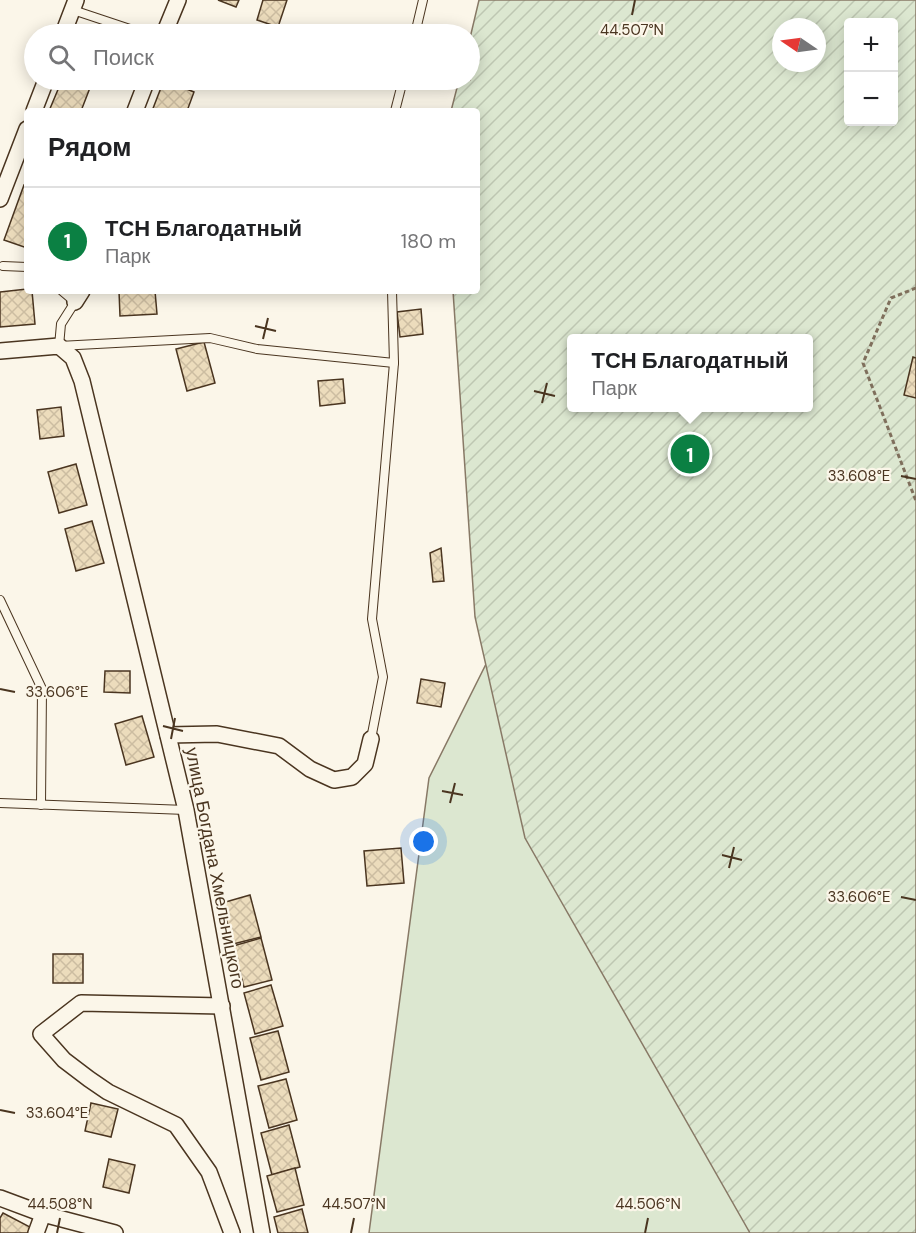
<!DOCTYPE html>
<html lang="ru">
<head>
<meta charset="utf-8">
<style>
	:root { --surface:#fff; --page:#f2f2f2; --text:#202124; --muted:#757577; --line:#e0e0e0; --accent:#0b8043 }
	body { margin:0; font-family:"DM Sans",sans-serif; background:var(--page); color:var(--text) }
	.controls { position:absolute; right:18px; top:18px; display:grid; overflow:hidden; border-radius:6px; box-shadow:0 3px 15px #0003 }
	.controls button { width:54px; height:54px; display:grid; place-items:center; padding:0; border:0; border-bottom:2px solid var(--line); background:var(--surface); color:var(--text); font:30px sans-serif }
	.compass { position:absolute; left:772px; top:18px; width:54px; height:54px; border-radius:50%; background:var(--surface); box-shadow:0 3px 15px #0003; rotate:283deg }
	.you { position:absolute; left:424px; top:842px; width:21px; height:21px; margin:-15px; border:4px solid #fff; border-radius:50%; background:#1a73e8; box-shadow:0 0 0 9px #1a73e833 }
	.badge { display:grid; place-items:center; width:39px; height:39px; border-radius:50%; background:var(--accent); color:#fff; font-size:20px; font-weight:700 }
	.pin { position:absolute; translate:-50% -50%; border:3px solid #fff; box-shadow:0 2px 6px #0006 }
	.popup { position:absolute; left:567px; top:334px; width:246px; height:78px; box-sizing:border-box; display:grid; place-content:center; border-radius:6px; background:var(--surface); filter:drop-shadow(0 2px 4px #0005); font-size:20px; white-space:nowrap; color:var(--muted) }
	.popup b { font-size:22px; color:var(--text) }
	.popup::after { content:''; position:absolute; left:50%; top:100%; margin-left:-12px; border:12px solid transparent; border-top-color:var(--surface) }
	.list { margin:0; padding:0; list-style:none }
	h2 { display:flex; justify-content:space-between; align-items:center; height:78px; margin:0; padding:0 24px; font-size:26px }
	h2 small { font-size:20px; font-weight:400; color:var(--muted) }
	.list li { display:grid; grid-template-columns:39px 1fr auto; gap:18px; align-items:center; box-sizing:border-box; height:108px; padding:0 24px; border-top:2px solid var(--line) }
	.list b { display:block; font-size:22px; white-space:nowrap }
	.list p { margin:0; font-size:20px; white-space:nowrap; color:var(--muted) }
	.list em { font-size:20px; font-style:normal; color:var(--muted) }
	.icon { flex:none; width:33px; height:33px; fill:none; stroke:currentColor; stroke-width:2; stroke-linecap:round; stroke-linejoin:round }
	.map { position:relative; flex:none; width:916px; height:1233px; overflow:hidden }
	.search { position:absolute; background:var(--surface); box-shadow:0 3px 15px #0003; left:24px; top:24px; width:456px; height:66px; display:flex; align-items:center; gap:15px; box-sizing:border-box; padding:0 21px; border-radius:33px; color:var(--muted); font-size:22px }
	.panel { position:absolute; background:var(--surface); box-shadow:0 3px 15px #0003; left:24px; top:108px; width:456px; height:186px; border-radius:6px }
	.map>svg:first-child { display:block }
</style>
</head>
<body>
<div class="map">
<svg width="916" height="1233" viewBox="0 0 916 1233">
	<defs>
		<pattern id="garden-furrows" width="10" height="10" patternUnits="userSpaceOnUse" patternTransform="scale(1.5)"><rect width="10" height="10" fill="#dce7d0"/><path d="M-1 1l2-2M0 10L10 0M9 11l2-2" fill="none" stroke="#bec7b2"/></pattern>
		<pattern id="building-cross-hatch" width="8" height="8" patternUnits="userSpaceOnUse" patternTransform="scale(1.5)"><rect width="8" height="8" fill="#ecdcbc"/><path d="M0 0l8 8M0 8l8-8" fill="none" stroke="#ccbda1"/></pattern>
	</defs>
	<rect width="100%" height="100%" fill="#fbf6e9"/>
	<!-- green -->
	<path fill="#dce7d0" stroke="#887966" stroke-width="1.5" fill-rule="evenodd" d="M742,0h174v1233h-547l60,-455 68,-136 -20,-351zM848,22h46v100h-46zM781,27h36v36h-36zM572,338h236v70h-236z"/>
	<!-- garden -->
	<path fill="url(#garden-furrows)" stroke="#887966" stroke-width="1.5" fill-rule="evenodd" d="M479,0h437v1233h-166l-225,-395 -50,-221 -22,-326h24v-180h-26l8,-31h11v-42zM848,22h46v100h-46zM781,27h36v36h-36zM572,338h236v70h-236z"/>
	<!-- building -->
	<g fill="url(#building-cross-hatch)" stroke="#4a3520" stroke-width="1.5">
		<path d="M218,0h21l-3,7z"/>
		<path d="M263,0h24l-9,27 -21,-7z"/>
		<path d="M62,80h31l-12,31h-32z"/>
		<path d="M164,80l30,12 -7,19h-35z"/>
		<path d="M24,185l3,1v62l-23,-8z"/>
		<path d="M27,289l5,2 3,33 -35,3v-35z"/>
		<path d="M119,291h36l2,23 -37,2z"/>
		<path d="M421,309l2,25 -23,3 -3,-25z"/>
		<path d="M204,342l11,41 -28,8 -11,-42z"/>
		<path d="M913,357l3,1v40l-12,-3z"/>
		<path d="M343,379l2,24 -25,3 -2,-25z"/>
		<path d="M61,407l3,29 -24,3 -3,-29z"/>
		<path d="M76,464l11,41 -28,8 -11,-41z"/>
		<path d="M92,521l12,42 -28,8 -11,-42z"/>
		<path d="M441,548l3,33 -11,1 -3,-29z"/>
		<path d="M105,671h25v22l-26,-1z"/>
		<path d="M421,679l24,4 -4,24 -24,-4z"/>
		<path d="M142,716l12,41 -28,8 -11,-41z"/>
		<path d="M401,848l3,35 -37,3 -3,-35z"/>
		<path d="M250,895l11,42 -28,7 -11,-41z"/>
		<path d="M261,938l11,42 -28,7 -11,-41z"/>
		<rect x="53" y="954" width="30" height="29"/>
		<path d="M271,985l12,41 -28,8 -11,-41z"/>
		<path d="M278,1031l11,41 -28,8 -11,-42z"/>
		<path d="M286,1079l11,41 -28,8 -11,-42z"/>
		<path d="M91,1103l27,6 -7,28 -26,-6z"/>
		<path d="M289,1125l11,42 -28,8 -11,-42z"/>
		<path d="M109,1159l26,6 -6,28 -26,-6z"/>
		<path d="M295,1168l9,37 -27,7 -10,-36z"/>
		<path d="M302,1209l6,24h-30l-4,-16z"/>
		<path d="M3,1213l27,14 -2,6h-28v-15z"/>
	</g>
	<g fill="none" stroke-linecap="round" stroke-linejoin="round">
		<!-- lane casing -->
		<g stroke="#4a3520" stroke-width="10">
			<g id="lane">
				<path d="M73,10l72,24"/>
				<path d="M415,34l8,-34"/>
				<path d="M395,111l8,-31"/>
				<path d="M3,266l24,1"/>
				<path d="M62,291l13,11 -14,22 -2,22 151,-8 47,11 137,14"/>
				<path d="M0,600l42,89 -1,116"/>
				<path d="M371,739l12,-62 -11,-58 22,-256 -2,-72"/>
				<path d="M0,803l186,7"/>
			</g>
		</g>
		<!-- street casing -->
		<g stroke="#4a3520" stroke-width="18">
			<g id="street">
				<path d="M63,34l13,-34"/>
				<path d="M164,34l14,-34"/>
				<path d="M34,111l12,-31"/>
				<path d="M135,111l12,-31"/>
				<path d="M0,199l27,-70"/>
				<path d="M75,302l7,-11"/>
				<path d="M0,351l59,-5 14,12 9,23 104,429 76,423"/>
				<path d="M168,735l49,-1 62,12 31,23 24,11 18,-3 13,-13 6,-25"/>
				<path d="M222,1006l-141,-3 -40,31 23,26 25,19 19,13 68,33 33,47 23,61"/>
				<path d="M0,1198l43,16 72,19"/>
				<path d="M36,1233l7,-19"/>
			</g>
		</g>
		<!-- path -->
		<path stroke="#7f6f5c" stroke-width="3" stroke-dasharray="4.5 3" stroke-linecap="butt" d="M916,288l-25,10 -28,65 53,138"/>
		<!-- lane -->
		<use href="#lane" stroke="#fbf6e9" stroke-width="8"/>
		<!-- street -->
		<use href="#street" stroke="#fbf6e9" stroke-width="15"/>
	</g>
	<!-- ticks -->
	<path fill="none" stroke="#4a3520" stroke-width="2" d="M632,15l3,-15M255,326l21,5M263,339l5,-21M534,391l21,5M542,403l5,-20M901,476l15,3M0,689l15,3M163,726l20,5M171,739l4,-21M442,791l21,4M450,803l5,-20M722,855l20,5M729,868l5,-21M901,897l15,3M0,1110l15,3M57,1233l3,-15M351,1233l3,-15M645,1233l3,-15"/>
	<g text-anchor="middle" stroke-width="4.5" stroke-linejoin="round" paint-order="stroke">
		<!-- street labels -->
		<g font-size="18" fill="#4a3520" stroke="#fbf6e9">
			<text transform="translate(215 868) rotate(79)" y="6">улица Богдана Хмельницкого</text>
		</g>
	</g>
	<g font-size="15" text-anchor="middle" fill="#4a3520" stroke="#fbf6e9" stroke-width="4.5" stroke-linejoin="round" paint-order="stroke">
		<text x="632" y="35">44.507°N</text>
		<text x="859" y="481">33.608°E</text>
		<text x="57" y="697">33.606°E</text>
		<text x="859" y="902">33.606°E</text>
		<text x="57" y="1118">33.604°E</text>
		<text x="60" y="1209">44.508°N</text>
		<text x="354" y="1209">44.507°N</text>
		<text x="648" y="1209">44.506°N</text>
	</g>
</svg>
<div class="controls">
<button>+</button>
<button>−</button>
</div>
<svg class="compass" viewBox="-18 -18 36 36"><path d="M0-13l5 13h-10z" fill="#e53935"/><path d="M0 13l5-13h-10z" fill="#757577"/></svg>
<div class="you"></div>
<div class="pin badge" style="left:690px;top:454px">1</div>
<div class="popup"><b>ТСН Благодатный</b>Парк</div>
<div class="search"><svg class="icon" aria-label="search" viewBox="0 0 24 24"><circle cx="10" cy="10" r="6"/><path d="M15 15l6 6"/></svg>Поиск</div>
<section class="panel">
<h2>Рядом<small></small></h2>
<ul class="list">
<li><span class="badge">1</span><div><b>ТСН Благодатный</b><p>Парк</p></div><em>180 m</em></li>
</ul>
</section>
</div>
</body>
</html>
